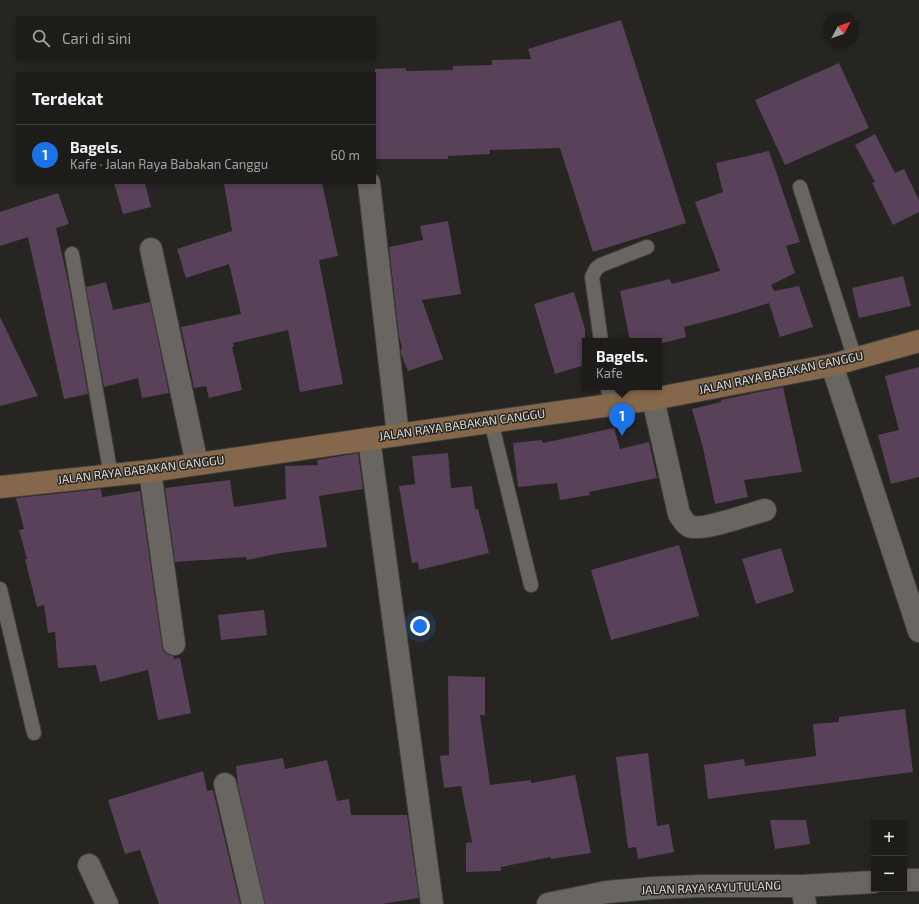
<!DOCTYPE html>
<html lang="id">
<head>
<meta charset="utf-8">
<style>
	:root { --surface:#1d1c19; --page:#252522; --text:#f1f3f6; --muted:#a0a1a2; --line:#3b3a38; --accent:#1a73e8 }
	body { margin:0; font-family:"Exo 2",sans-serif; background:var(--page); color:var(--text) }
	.controls { position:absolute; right:12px; bottom:12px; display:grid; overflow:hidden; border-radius:0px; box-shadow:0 2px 6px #0003 }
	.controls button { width:36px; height:36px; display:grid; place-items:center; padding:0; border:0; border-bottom:1px solid var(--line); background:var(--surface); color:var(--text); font:20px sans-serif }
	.compass { position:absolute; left:823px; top:12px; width:36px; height:36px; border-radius:50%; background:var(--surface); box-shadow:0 2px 6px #0003; rotate:49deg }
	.you { position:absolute; left:420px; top:626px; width:14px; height:14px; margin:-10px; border:3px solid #fff; border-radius:50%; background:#1a73e8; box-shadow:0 0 0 6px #1a73e833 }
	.badge { display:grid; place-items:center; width:26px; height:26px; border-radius:50%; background:var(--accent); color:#fff; font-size:13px; font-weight:700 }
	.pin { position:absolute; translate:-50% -33px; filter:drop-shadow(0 1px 2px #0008) }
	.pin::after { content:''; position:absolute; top:21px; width:14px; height:12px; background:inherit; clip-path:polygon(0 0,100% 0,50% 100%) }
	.popup { position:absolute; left:582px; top:338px; width:80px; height:52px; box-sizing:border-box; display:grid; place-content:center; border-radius:0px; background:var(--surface); filter:drop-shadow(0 1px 3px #0005); font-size:13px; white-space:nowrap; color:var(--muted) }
	.popup b { font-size:15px; color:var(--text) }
	.popup::after { content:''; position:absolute; left:50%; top:100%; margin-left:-8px; border:8px solid transparent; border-top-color:var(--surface) }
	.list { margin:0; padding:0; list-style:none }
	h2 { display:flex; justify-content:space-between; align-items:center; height:52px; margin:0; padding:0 16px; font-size:17px }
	h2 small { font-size:13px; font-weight:400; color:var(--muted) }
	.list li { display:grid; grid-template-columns:26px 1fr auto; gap:12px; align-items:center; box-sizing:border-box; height:60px; padding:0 16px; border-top:1px solid var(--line) }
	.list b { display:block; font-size:15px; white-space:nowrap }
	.list p { margin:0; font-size:13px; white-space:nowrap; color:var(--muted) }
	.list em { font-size:13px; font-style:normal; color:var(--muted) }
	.icon { flex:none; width:22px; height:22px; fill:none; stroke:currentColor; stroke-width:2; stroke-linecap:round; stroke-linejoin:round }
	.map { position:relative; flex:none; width:919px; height:904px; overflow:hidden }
	.search { position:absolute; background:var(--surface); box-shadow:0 2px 6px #0003; left:16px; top:16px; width:360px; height:44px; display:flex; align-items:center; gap:10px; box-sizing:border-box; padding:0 14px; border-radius:0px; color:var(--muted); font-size:15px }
	.panel { position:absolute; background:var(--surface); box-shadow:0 2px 6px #0003; left:16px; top:72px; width:360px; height:112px; border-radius:0px }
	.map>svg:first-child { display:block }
</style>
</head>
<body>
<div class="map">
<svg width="919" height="904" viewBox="0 0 919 904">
	<rect width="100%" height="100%" fill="#272521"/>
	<!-- building -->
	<g fill="#594159">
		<path d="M621,20l65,203 -93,29 -33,-104 -70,2v4l-42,2v3h-73v-90l31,-1v3l47,-1v-4l39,-1v-5l39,-1 -3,-10z"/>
		<path d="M839,63l30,65 -84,37 -30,-65z"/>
		<path d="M875,134l20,39 9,-4 15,31v12l-26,13 -21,-42 3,-1 -20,-37z"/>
		<path d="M769,151l31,91 -14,4 9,27 -24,12 3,6 25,-5 14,41 -33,10 -11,-34 -39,12 -46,12 2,10 -27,7v-3h-29l-10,-50 50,-12 2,5 48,-13 -25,-69 28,-10 -7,-29z"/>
		<path d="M114,183h31l6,24 -28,7z"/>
		<path d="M224,183h98l16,73 -19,4 24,124 -43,8 -12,-62 -55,13 1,4h-2l10,43 -33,8 -3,-12 -12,2 -13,-61 60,-13 -12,-50 -43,14 -9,-29 55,-18z"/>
		<path d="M58,193l11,31 -13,4 12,53 20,113 -24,5 -36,-162 -28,9v-34z"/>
		<path d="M448,221l13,73 -39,6 21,59 -35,12 -7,-17v-5l1,-1 -3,-12 -10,-89 34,-7 -3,-14z"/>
		<path d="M903,276l8,30 -52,12 -7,-30z"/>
		<path d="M106,282l7,28 37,-8 19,91 -27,5 -4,-20 -34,9 -18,-100z"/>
		<path d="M574,292l11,37v36l-30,9 -21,-70z"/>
		<path d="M0,317l38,79 -38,10z"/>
		<path d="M919,367v110l-28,7 -13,-49 21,-5 -14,-54z"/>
		<path d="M783,387l19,85 -58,8 4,17 -33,7 -12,-56 -11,-39 29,-7v-2z"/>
		<path d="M614,428l6,21 29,-7 8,36 -68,14 1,3 -30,5 -3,-17 -39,4 -5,-44 29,-3 1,3z"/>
		<path d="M358,453l5,36 -44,7 8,51 -46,6 -34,7 -1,-3 -71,5 -10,-74 65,-8 4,27 52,-8 -1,-33 33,-1 -1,-5z"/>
		<path d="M448,453l3,35 21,-2 3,23h3l11,44 -70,17 -1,-8 -6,1 -13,-77 16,-2 -3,-28z"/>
		<path d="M101,489l1,8 38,-6 22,155 2,6 5,3 4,1 1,3 6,-1 11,55 -33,7 -10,-50 -48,12 -4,-17 -38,3 -3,-36 -7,1 -4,-28 -7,2 -12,-48h2l-8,-29 5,-1 -8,-31z"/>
		<path d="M679,545l20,71 -88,24 -20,-70z"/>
		<path d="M781,548l13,44 -38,12 -14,-45z"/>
		<path d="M264,610l3,25 -46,5 -3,-25z"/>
		<path d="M448,676l37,1v38h-5l10,70 41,-5v3l44,-8 16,78 -40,6v-2l-50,10v4l-35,1v-29l6,-1 -11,-56 -17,2 -4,-32 9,-1z"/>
		<path d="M905,709l8,63 -205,27 -4,-34 40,-6 1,7 71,-10 -3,-32 26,-2v-5z"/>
		<path d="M648,753l9,73 12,-2 5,28 -36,7 -2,-12 -8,1 -12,-91z"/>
		<path d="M283,758l2,11 42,-9 10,41 12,-2 2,16h56l12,83 -37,6h-117l-27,-118 -2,-20z"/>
		<path d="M203,771l4,20 6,-1 27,114h-81l-19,-54 -15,4 -17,-54z"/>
		<path d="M770,820h36l4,24 -35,5z"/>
	</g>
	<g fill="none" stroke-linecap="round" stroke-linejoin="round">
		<!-- lane casing -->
		<g stroke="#41403c" stroke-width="16">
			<g id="lane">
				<path d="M800,187l55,172"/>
				<path d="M72,254l39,222"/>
				<path d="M601,341l-9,-64 4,-8 5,-4 46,-18"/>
				<path d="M608,387l2,18"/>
				<path d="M491,421l40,164"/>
				<path d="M0,589l34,144"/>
			</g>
		</g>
		<!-- street casing -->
		<g stroke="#41403c" stroke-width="24">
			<g id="street">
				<path d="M369,183l29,252"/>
				<path d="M151,249l46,215"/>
				<path d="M832,365l87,266"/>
				<path d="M653,399l26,115c3,4 5,9 10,12 13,6 60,-12 76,-16"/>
				<path d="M369,439l63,465"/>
				<path d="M150,471l24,173"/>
				<path d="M225,784l28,120"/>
				<path d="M89,865l18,39"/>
				<path d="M904,880h15"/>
				<path d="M802,886l3,18"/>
				<path d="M548,904l59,-12 45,-4 48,-2h102l72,-4"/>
			</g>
		</g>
		<!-- secondary casing -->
		<g stroke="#41403c" stroke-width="24">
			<path id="secondary" d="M0,487l150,-16 219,-32 284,-40 179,-34 87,-24"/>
		</g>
		<!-- lane -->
		<use href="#lane" stroke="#696661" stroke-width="14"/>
		<!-- street -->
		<use href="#street" stroke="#696661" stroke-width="22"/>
		<!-- secondary -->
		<use href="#secondary" stroke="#85684b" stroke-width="22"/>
	</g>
	<g text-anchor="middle" stroke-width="3" stroke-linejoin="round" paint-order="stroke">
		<!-- street labels -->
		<g font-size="12" fill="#deddda" stroke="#272521">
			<text transform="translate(781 373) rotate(-12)" y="4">JALAN RAYA BABAKAN CANGGU</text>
			<text transform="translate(462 425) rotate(-8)" y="4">JALAN RAYA BABAKAN CANGGU</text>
			<text transform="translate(141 470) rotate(-7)" y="4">JALAN RAYA BABAKAN CANGGU</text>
			<text transform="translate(711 888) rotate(-2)" y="4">JALAN RAYA KAYUTULANG</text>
		</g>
	</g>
</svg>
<div class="controls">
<button>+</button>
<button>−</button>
</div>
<svg class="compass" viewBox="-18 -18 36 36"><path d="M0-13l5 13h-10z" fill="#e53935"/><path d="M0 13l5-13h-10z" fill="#a0a1a2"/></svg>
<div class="you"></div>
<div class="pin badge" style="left:622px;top:436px">1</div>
<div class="popup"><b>Bagels.</b>Kafe</div>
<div class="search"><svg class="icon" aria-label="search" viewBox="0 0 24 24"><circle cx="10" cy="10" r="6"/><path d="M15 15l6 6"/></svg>Cari di sini</div>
<section class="panel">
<h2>Terdekat<small></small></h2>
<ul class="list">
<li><span class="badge">1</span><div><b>Bagels.</b><p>Kafe · Jalan Raya Babakan Canggu</p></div><em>60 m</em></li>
</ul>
</section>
</div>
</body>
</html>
